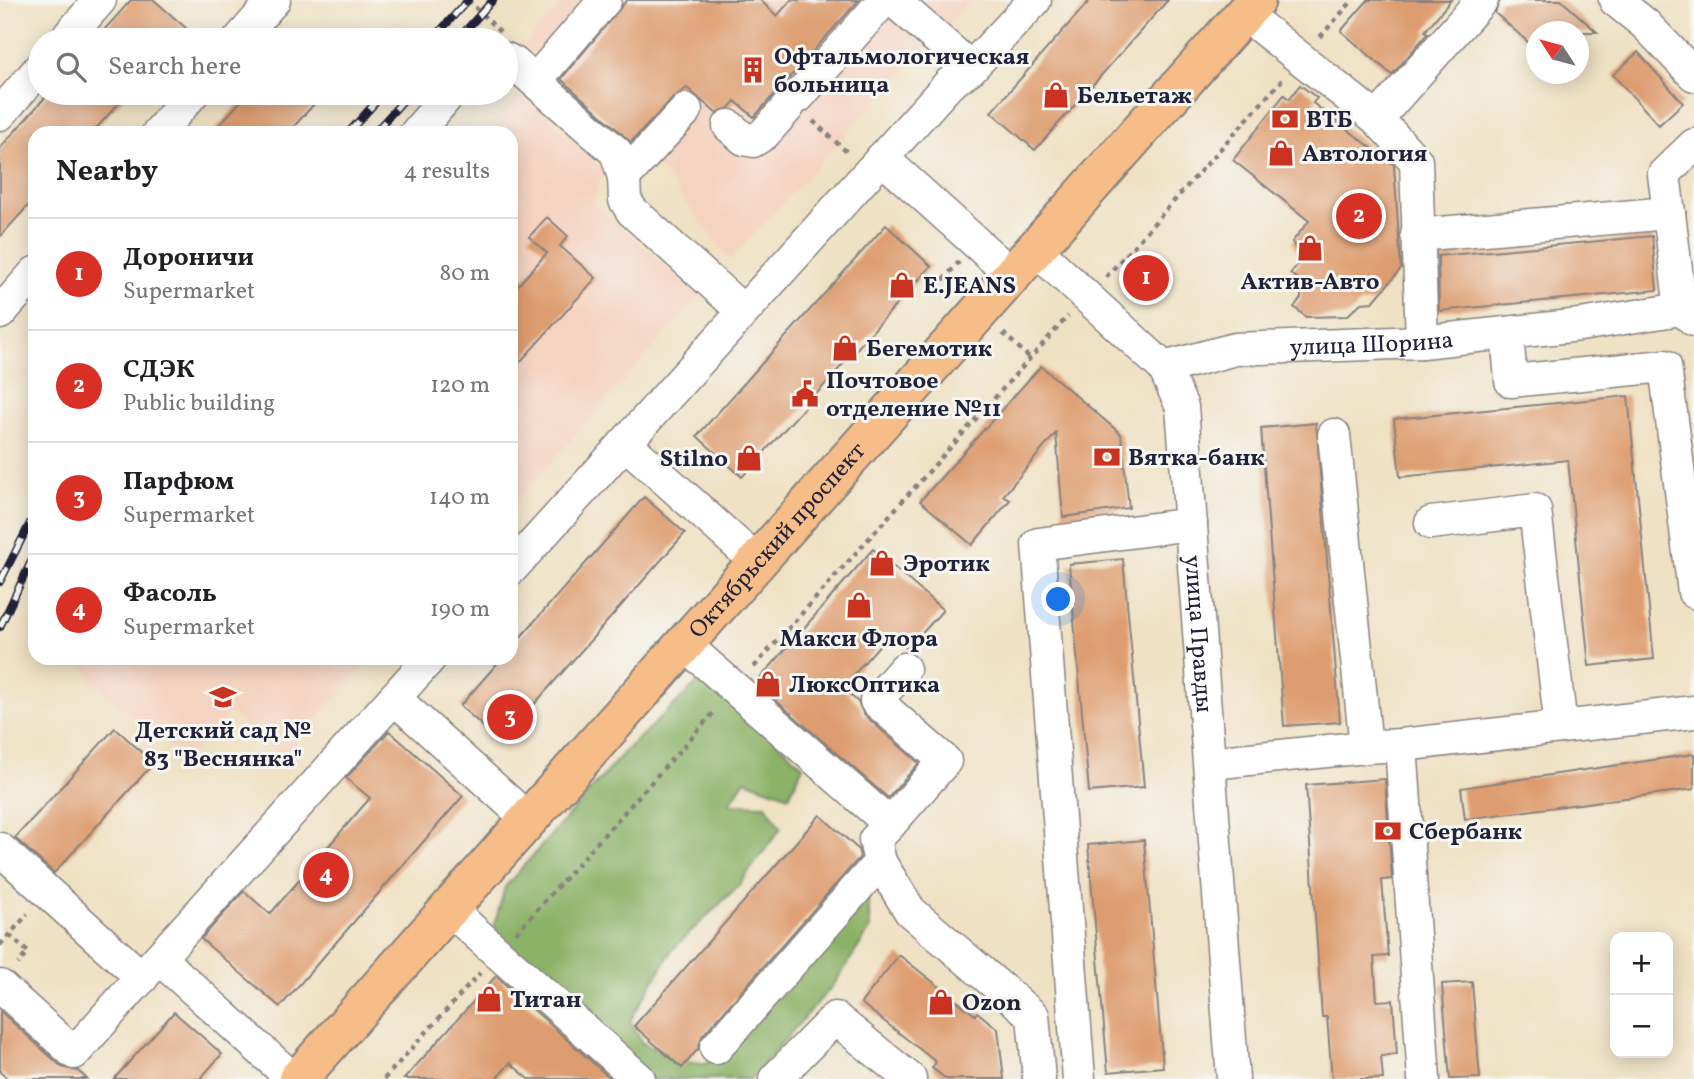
<!DOCTYPE html>
<html lang="en">
<head>
<meta charset="utf-8">
<style>
	:root { --surface:#fff; --page:#f6f6f6; --text:#202124; --muted:#757577; --line:#e0e0e0; --accent:#d93025 }
	body { margin:0; font-family:Vollkorn,serif; background:var(--page); color:var(--text) }
	.controls { position:absolute; right:21px; bottom:21px; display:grid; overflow:hidden; border-radius:14px; box-shadow:0 4px 18px #0003 }
	.controls button { width:63px; height:63px; display:grid; place-items:center; padding:0; border:0; border-bottom:2px solid var(--line); background:var(--surface); color:var(--text); font:35px sans-serif }
	.compass { position:absolute; left:1526px; top:21px; width:63px; height:63px; border-radius:50%; background:var(--surface); box-shadow:0 4px 18px #0003; rotate:306deg }
	.you { position:absolute; left:1059px; top:600px; width:24px; height:24px; margin:-18px; border:5px solid #fff; border-radius:50%; background:#1a73e8; box-shadow:0 0 0 10px #1a73e833 }
	.badge { display:grid; place-items:center; width:46px; height:46px; border-radius:50%; background:var(--accent); color:#fff; font-size:23px; font-weight:700 }
	.pin { position:absolute; translate:-50% -50%; border:4px solid #fff; box-shadow:0 2px 7px #0006 }
	.list { margin:0; padding:0; list-style:none }
	h2 { display:flex; justify-content:space-between; align-items:center; height:91px; margin:0; padding:0 28px; font-size:30px }
	h2 small { font-size:23px; font-weight:400; color:var(--muted) }
	.list li { display:grid; grid-template-columns:46px 1fr auto; gap:21px; align-items:center; box-sizing:border-box; height:112px; padding:0 28px; border-top:2px solid var(--line) }
	.list b { display:block; font-size:26px; white-space:nowrap }
	.list p { margin:0; font-size:23px; white-space:nowrap; color:var(--muted) }
	.list em { font-size:23px; font-style:normal; color:var(--muted) }
	.icon { flex:none; width:38px; height:38px; fill:none; stroke:currentColor; stroke-width:2; stroke-linecap:round; stroke-linejoin:round }
	.map { position:relative; flex:none; width:1694px; height:1079px; overflow:hidden }
	.search { position:absolute; background:var(--surface); box-shadow:0 4px 18px #0003; left:28px; top:28px; width:490px; height:77px; display:flex; align-items:center; gap:18px; box-sizing:border-box; padding:0 24px; border-radius:38px; color:var(--muted); font-size:26px }
	.panel { position:absolute; background:var(--surface); box-shadow:0 4px 18px #0003; left:28px; top:126px; width:490px; height:539px; border-radius:21px }
	.map>svg:first-child { display:block }
</style>
</head>
<body>
<div class="map">
<svg width="1694" height="1079" viewBox="0 0 1694 1079">
	<rect width="100%" height="100%" fill="#f6f6f2"/>
	<filter id="ink" filterUnits="userSpaceOnUse"><feTurbulence type="fractalNoise" baseFrequency=".0143" numOctaves="2"/><feDisplacementMap in="SourceGraphic" scale="14" xChannelSelector="R" yChannelSelector="G"/><feConvolveMatrix kernelMatrix="1 2 1 2 8 2 1 2 1" color-interpolation-filters="sRGB"/></filter>
	<filter id="wash" filterUnits="userSpaceOnUse"><feTurbulence type="fractalNoise" baseFrequency=".00686" numOctaves="4" result="noise"/><feDisplacementMap in="SourceGraphic" scale="28" xChannelSelector="R" yChannelSelector="G"/><feGaussianBlur stdDeviation="1.57" result="paint"/><feColorMatrix in="noise" values="0 0 0 0 0 0 0 0 0 0 0 0 0 0 0 0 0 1.4 0 .05"/><feComposite in="paint" operator="in"/></filter>
	<g filter="url(#wash)">
		<rect width="100%" height="100%" fill="#efe1c3"/>
		<!-- built -->
		<g fill="#f5d3c1">
			<path d="M564,0h407l-241,260 -72,-94 -134,-121z"/>
			<path d="M522,91l82,79 -11,32 107,94 -189,211v-374h-28z"/>
			<path d="M80,658h293l-92,100 -52,-46 -43,48 -93,-77z"/>
		</g>
		<!-- forest -->
		<path fill="#8cb268" stroke="#576a52" stroke-width="2" d="M706,675l97,91 -14,30 -44,-16 -16,24 37,1 15,23 -43,58 -66,64 -42,71 12,22 41,19 23,2 32,-33 129,-148 3,46 -35,54 -85,96h-114l-120,-117 -22,-36 11,-39 122,-138z"/>
		<g id="blocks">
			<!-- building -->
			<g fill="#de9d6f">
				<path d="M131,0h23l32,28 -11,12h-80z"/>
				<path d="M627,0h133l17,16 14,-16h68l-105,117 -19,-16 -6,7 -13,5 -29,-25 -14,10 -42,44 -70,-63z"/>
				<path d="M1090,0h78l-133,150 -44,-38z"/>
				<path d="M1368,0h83l-26,31 3,2 -36,42 -51,-44z"/>
				<path d="M1500,0h61l36,32h-61v17l-41,-36z"/>
				<path d="M1638,52l45,51 -24,22 -46,-50z"/>
				<path d="M1300,85l17,13 -4,5 81,62 7,104 -28,33 -12,1 -14,13 -41,1 -12,-10 7,-9 -1,-18 -10,-6 11,-14 -9,-18 17,-21 -76,-61 51,-65 5,4z"/>
				<path d="M49,93h79l-36,40h-57v65l-35,39v-89z"/>
				<path d="M248,93h56l11,10 -27,30h-76z"/>
				<path d="M547,217l21,19 -8,10 36,32 -85,94v-79l36,-40 -18,-16z"/>
				<path d="M886,225l45,41 -189,211 -45,-41z"/>
				<path d="M1652,236l5,54 -218,21 -1,-55z"/>
				<path d="M1143,260l20,18 -15,16 -20,-17z"/>
				<path d="M1041,366l80,68 8,74 -66,9 -7,-84 -53,63 7,4 -38,45 -52,-44z"/>
				<path d="M1628,396l26,263 -65,7 -21,-206 -168,17 -6,-58z"/>
				<path d="M1316,423l24,299 -56,4 -23,-298z"/>
				<path d="M644,497l41,36 -184,209 -41,-36 42,-48h9v-10z"/>
				<path d="M873,549l70,61 -35,39 -18,-16 -48,55 16,14 6,13 55,48 -31,35 -132,-115z"/>
				<path d="M1123,559l21,228 -55,5 -20,-228z"/>
				<path d="M115,728l39,35 -100,110 -39,-35z"/>
				<path d="M389,731l74,65 -183,211 -79,-68 43,-48 26,23 100,-116 -24,-20z"/>
				<path d="M1694,754v35l-229,30 -4,-31z"/>
				<path d="M1385,779l7,100 -10,1 6,76 -14,1 3,44 16,-1 4,54 -16,2 2,23h-51l-5,-62h-5l-16,-232z"/>
				<path d="M820,815l38,34 2,8 -158,179 -4,13 -16,19 -48,-42z"/>
				<path d="M1144,840l19,227 -55,5 -20,-227z"/>
				<path d="M899,955l76,60 2,-3 21,17 6,50h-58l-14,-11 4,-6 -75,-59z"/>
				<path d="M496,976l115,103h-82l-19,-16 -14,16h-92z"/>
				<path d="M1472,982l8,96 -30,1 -8,-95z"/>
				<path d="M0,1011l62,56 16,4 9,8h-79l-8,-7z"/>
				<path d="M174,1012l48,42 -22,25h-86z"/>
			</g>
		</g>
	</g>
	<g filter="url(#ink)">
		<use href="#blocks" fill-opacity="0" stroke="#88827f" stroke-width="2"/>
		<g fill="none" stroke-linecap="round" stroke-linejoin="round">
			<!-- minor casing -->
			<g stroke="#88827f" stroke-width="35">
				<g id="minor">
					<path d="M893,0l78,68"/>
					<path d="M1615,0l30,24 49,51"/>
					<path d="M1244,14l133,105"/>
					<path d="M65,40l35,-40"/>
					<path d="M239,40l35,-40"/>
					<path d="M506,59l8,4 102,89 8,25 1,23 7,11 111,100"/>
					<path d="M535,81l70,-81"/>
					<path d="M798,97l86,-97"/>
					<path d="M0,114l40,-46"/>
					<path d="M729,126l15,13 9,2 11,-7 24,-27"/>
					<path d="M158,133l35,-40"/>
					<path d="M416,133l34,-40"/>
					<path d="M1694,145l-30,29 17,135 13,11"/>
					<path d="M882,158l130,117"/>
					<path d="M624,177l62,-67"/>
					<path d="M1417,235l252,-22"/>
					<path id="s1" d="M1035,249l129,119 18,39 51,672"/>
					<path d="M0,313l35,-40"/>
					<path d="M1507,333l4,48 154,-15 29,226"/>
					<path d="M1422,342l-6,-181 -39,-42 105,-119"/>
					<path id="s2" d="M1164,368l71,-19 187,-7 158,-17 101,-16"/>
					<path d="M1431,523l104,-13 26,217"/>
					<path d="M757,562l-132,-119 324,-359 22,-16 64,-68"/>
					<path d="M511,569l114,-126"/>
					<path d="M684,644l206,180 55,-63 -69,-60 28,-32"/>
					<path d="M430,658l-36,40 135,122"/>
					<path d="M1401,745l293,-33"/>
					<path d="M1366,747l35,-2 23,334"/>
					<path d="M1211,763l155,-16 -32,-312"/>
					<path d="M0,849l142,129"/>
					<path d="M880,862l30,49 123,105 6,63"/>
					<path d="M449,909l190,170"/>
					<path d="M159,958l235,-260"/>
					<path d="M0,986l74,67 85,-95 134,121"/>
					<path d="M716,1048l164,-186 -5,-22 15,-16"/>
					<path d="M775,1079l60,-61 75,61"/>
					<path d="M1079,1079l-41,-535 153,-20"/>
				</g>
			</g>
			<!-- major casing -->
			<g stroke="#88827f" stroke-width="42">
				<g id="major">
					<path id="s3" d="M298,1079l958,-1079"/>
				</g>
			</g>
			<!-- path -->
			<g stroke="#88827f" stroke-width="4.5" stroke-dasharray="5 5" stroke-linecap="butt">
				<path d="M468,0l33,33"/>
				<path d="M1320,37l33,-37"/>
				<path d="M813,121l35,32"/>
				<path d="M1106,277l176,-197"/>
				<path d="M943,280l16,-18"/>
				<path d="M1003,333l28,26"/>
				<path d="M754,667l314,-351"/>
				<path d="M516,933l200,-223"/>
				<path d="M9,935l19,17 -10,12"/>
				<path d="M0,945l28,-31"/>
				<path d="M384,1079l96,-106"/>
			</g>
			<!-- minor -->
			<use href="#minor" stroke="#fff" stroke-width="32"/>
			<!-- major -->
			<use href="#major" stroke="#f7bd88" stroke-width="38"/>
			<!-- rail casing -->
			<g stroke="#22223b" stroke-width="8">
				<g id="rail">
					<path d="M432,40l36,-40"/>
					<path d="M457,40l36,-40"/>
					<path d="M348,133l36,-40"/>
					<path d="M374,133l36,-40"/>
					<path d="M0,582l35,-69"/>
					<path d="M0,627l35,-74"/>
				</g>
			</g>
			<!-- rail -->
			<use href="#rail" stroke="#f6f6f2" stroke-width="5" stroke-dasharray="16" stroke-linecap="butt"/>
		</g>
	</g>
	<!-- icons -->
	<defs>
		<g id="building-bare" transform="scale(2.1)"><path d="M-4-6H4V6H1V3H-1V6H-4ZM-2.5-4.3h1.7v1.8h-1.7ZM.8-4.3h1.7v1.8H.8ZM-2.5-1h1.7V.8h-1.7ZM.8-1h1.7V.8H.8Z" fill="#c8321e" stroke="#f6f6f2" stroke-width="2.5" paint-order="stroke"/></g>
		<g id="shop-bare" transform="scale(2.1)"><path d="M-5-2.5h2.3a2.7 3.5 0 0 1 5.4 0H5L5.5 6h-11ZM-1.5-2.5h3a1.5 2.3 0 0 0-3 0Z" fill="#c8321e" stroke="#f6f6f2" stroke-width="2.5" paint-order="stroke"/></g>
		<g id="bank-bare" transform="scale(2.1)"><path d="M-6-4H6V4H-6ZM0-2.3a2.3 2.3 0 1 0 0 4.6a2.3 2.3 0 1 0 0-4.6Z" fill="#c8321e" stroke="#f6f6f2" stroke-width="2.5" paint-order="stroke"/></g>
		<g id="civic-bare" transform="scale(2.1)"><path d="M-.6-6.5H3V-4.5H.6V-3L4-1V1h2V6H-6V1h2V-1L-.6-3ZM-1.2 2.5V6h2.4V2.5Z" fill="#c8321e" stroke="#f6f6f2" stroke-width="2.5" paint-order="stroke"/></g>
		<g id="school-bare" transform="scale(2.1)"><path d="M0-5L7-2L0 1L-7-2ZM-4 1L0 2.5L4 1V4Q0 6-4 4Z" fill="#c8321e" stroke="#f6f6f2" stroke-width="2.5" paint-order="stroke"/></g>
	</defs>
	<g fill-rule="evenodd">
		<use href="#building-bare" x="753" y="70"/>
		<use href="#shop-bare" x="1056" y="95"/>
		<use href="#bank-bare" x="1285" y="119"/>
		<use href="#shop-bare" x="1281" y="153"/>
		<use href="#shop-bare" x="1310" y="248"/>
		<use href="#shop-bare" x="902" y="285"/>
		<use href="#shop-bare" x="845" y="348"/>
		<use href="#civic-bare" x="805" y="394"/>
		<use href="#bank-bare" x="1107" y="457"/>
		<use href="#shop-bare" x="749" y="458"/>
		<use href="#shop-bare" x="882" y="563"/>
		<use href="#shop-bare" x="859" y="605"/>
		<use href="#shop-bare" x="768" y="684"/>
		<use href="#school-bare" x="223" y="697"/>
		<use href="#bank-bare" x="1388" y="831"/>
		<use href="#shop-bare" x="489" y="999"/>
		<use href="#shop-bare" x="941" y="1002"/>
	</g>
	<g text-anchor="middle" stroke-width="6" stroke-linejoin="round" paint-order="stroke">
		<!-- poi labels -->
		<g font-size="24" font-weight="bold" fill="#22223b" stroke="#f6f6f2" text-anchor="start">
			<text x="774" y="64">Офтальмологическая<tspan x="774" dy="28">больница</tspan></text>
			<text x="1077" y="103">Бельетаж</text>
			<text x="1306" y="127">ВТБ</text>
			<text x="1302" y="161">Автология</text>
			<text x="1310" y="289" text-anchor="middle">Актив-Авто</text>
			<text x="923" y="293">E.JEANS</text>
			<text x="866" y="356">Бегемотик</text>
			<text x="826" y="388">Почтовое<tspan x="826" dy="28">отделение №11</tspan></text>
			<text x="1128" y="465">Вятка-банк</text>
			<text x="728" y="466" text-anchor="end">Stilno</text>
			<text x="903" y="571">Эротик</text>
			<text x="859" y="646" text-anchor="middle">Макси Флора</text>
			<text x="789" y="692">ЛюксОптика</text>
			<text x="223" y="738" text-anchor="middle">Детский сад №<tspan x="223" dy="28">83 "Веснянка"</tspan></text>
			<text x="1409" y="839">Сбербанк</text>
			<text x="510" y="1007">Титан</text>
			<text x="962" y="1010">Ozon</text>
		</g>
		<!-- street labels -->
		<g font-size="24" fill="#22223b" stroke="#f6f6f2">
			<text dy="8" stroke="none"><textPath href="#s2" startOffset="210">улица Шорина</textPath></text>
			<text dy="8" stroke="none"><textPath href="#s3" startOffset="721">Октябрьский проспект</textPath></text>
			<text dy="8" stroke="none"><textPath href="#s1" startOffset="446">улица Правды</textPath></text>
		</g>
	</g>
</svg>
<div class="controls">
<button>+</button>
<button>−</button>
</div>
<svg class="compass" viewBox="-18 -18 36 36"><path d="M0-13l5 13h-10z" fill="#e53935"/><path d="M0 13l5-13h-10z" fill="#757577"/></svg>
<div class="you"></div>
<div class="pin badge" style="left:1146px;top:278px">1</div>
<div class="pin badge" style="left:1359px;top:216px">2</div>
<div class="pin badge" style="left:510px;top:717px">3</div>
<div class="pin badge" style="left:326px;top:875px">4</div>
<div class="search"><svg class="icon" aria-label="search" viewBox="0 0 24 24"><circle cx="10" cy="10" r="6"/><path d="M15 15l6 6"/></svg>Search here</div>
<section class="panel">
<h2>Nearby<small>4 results</small></h2>
<ul class="list">
<li><span class="badge">1</span><div><b>Дороничи</b><p>Supermarket</p></div><em>80 m</em></li>
<li><span class="badge">2</span><div><b>СДЭК</b><p>Public building</p></div><em>120 m</em></li>
<li><span class="badge">3</span><div><b>Парфюм</b><p>Supermarket</p></div><em>140 m</em></li>
<li><span class="badge">4</span><div><b>Фасоль</b><p>Supermarket</p></div><em>190 m</em></li>
</ul>
</section>
</div>
</body>
</html>
